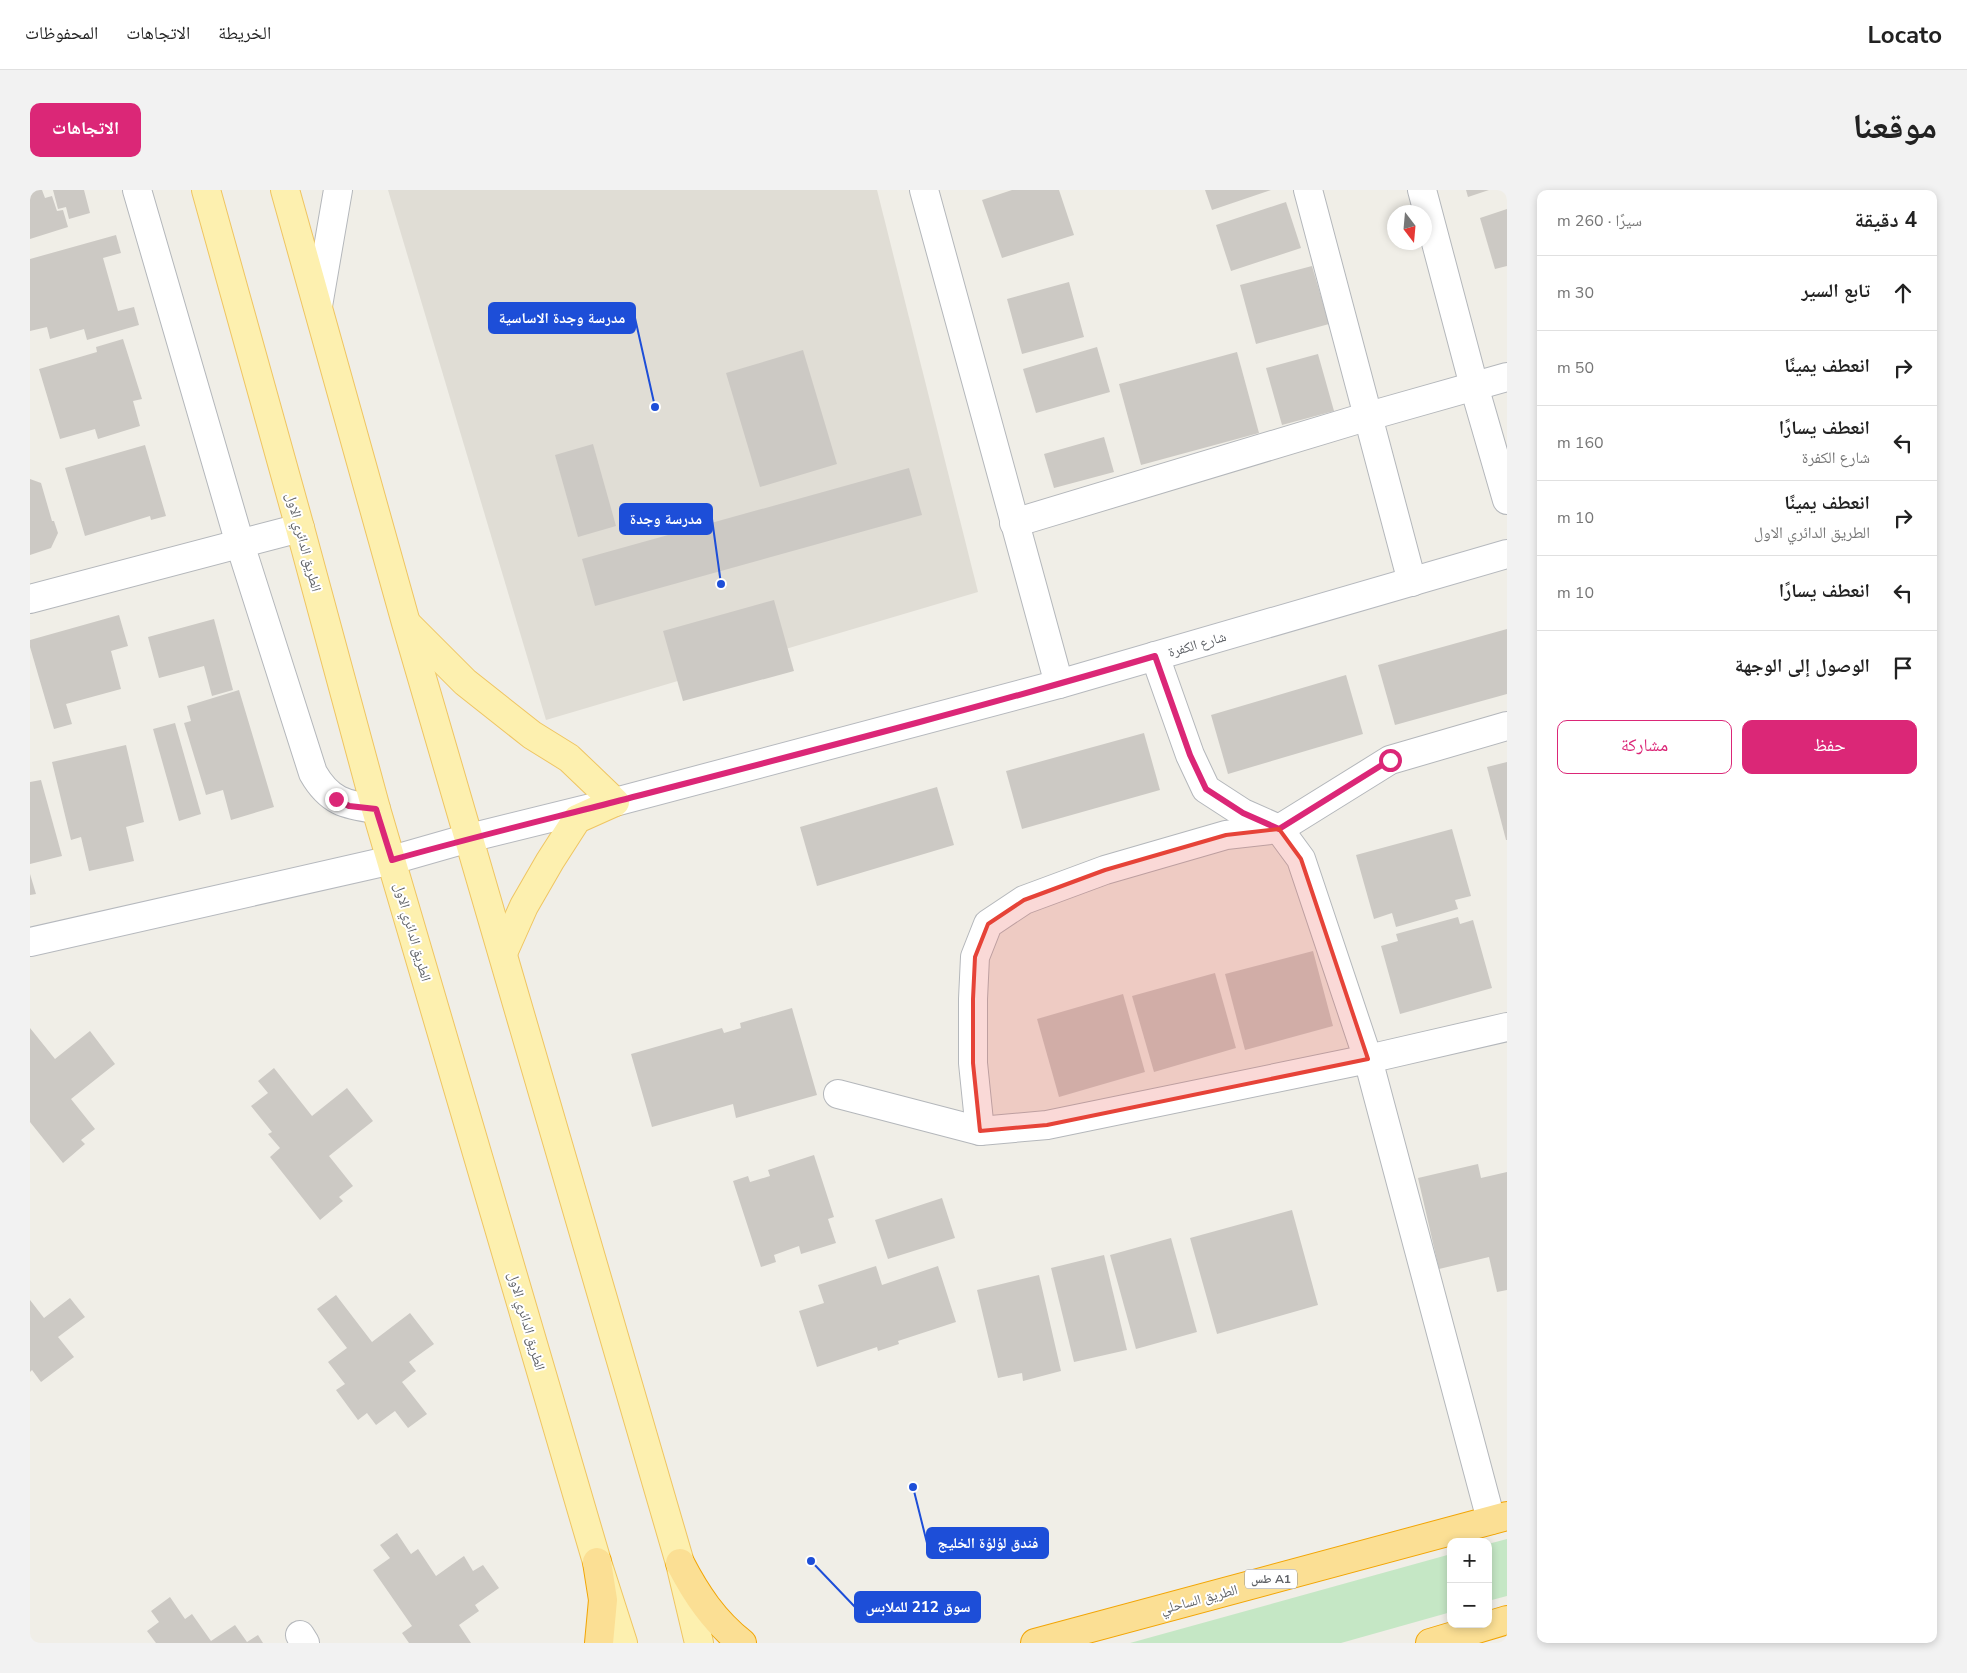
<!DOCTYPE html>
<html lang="ar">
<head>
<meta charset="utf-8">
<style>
	:root { --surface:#fff; --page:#f2f2f2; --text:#222; --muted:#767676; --line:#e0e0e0; --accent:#db2777 }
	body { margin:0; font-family:"Nunito Sans","Noto Naskh Arabic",sans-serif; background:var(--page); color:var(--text); direction:rtl }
	.controls { position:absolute; right:15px; bottom:15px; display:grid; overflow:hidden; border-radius:10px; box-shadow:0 2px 8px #0003 }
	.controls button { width:45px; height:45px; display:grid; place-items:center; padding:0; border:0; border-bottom:1px solid var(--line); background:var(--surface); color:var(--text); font:25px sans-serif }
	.compass { position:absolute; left:1357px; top:15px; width:45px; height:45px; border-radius:50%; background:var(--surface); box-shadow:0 2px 8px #0003; rotate:164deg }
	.stop { position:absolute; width:15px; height:15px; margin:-11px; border:4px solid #db2777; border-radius:50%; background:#fff }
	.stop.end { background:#db2777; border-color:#fff; box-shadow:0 1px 5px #0008 }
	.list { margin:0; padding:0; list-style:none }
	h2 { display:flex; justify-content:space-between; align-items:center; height:65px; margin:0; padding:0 20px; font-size:21px }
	h2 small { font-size:16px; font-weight:400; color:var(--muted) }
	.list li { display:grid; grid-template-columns:32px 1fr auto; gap:15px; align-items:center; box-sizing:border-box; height:75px; padding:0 20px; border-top:1px solid var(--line) }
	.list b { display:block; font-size:19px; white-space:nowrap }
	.list p { margin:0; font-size:16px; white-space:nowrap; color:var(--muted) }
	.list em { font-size:16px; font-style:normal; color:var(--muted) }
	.actions { display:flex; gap:10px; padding:15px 20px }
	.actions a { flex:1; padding:11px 0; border:1px solid var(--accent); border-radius:10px; text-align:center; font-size:18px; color:var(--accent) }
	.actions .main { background:var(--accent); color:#fff }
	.icon { flex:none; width:28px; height:28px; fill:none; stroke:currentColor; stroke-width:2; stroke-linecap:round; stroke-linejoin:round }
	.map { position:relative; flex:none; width:1477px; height:1453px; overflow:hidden; direction:ltr; border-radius:10px }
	header { display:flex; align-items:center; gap:30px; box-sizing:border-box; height:70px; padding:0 25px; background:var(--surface); border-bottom:1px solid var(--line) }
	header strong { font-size:24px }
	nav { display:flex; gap:28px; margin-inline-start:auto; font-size:18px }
	.intro { display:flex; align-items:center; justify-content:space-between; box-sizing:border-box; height:120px; padding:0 30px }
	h1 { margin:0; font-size:35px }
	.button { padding:12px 22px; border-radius:10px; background:var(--accent); color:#fff; font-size:18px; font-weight:700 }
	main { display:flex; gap:30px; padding:0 30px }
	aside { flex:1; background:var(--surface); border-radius:10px; box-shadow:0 2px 8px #0003 }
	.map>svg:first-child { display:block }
</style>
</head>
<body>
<header>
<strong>Locato</strong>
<nav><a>الخريطة</a><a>الاتجاهات</a><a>المحفوظات</a></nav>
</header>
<div class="intro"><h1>موقعنا</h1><a class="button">الاتجاهات</a></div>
<main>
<aside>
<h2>4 دقيقة<small>سيرًا · 260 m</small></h2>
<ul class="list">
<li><svg class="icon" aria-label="ahead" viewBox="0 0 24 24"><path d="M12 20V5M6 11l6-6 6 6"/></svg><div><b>تابع السير</b></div><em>30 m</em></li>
<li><svg class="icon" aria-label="right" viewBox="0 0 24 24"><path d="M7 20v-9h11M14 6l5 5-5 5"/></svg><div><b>انعطف يمينًا</b></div><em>50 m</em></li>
<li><svg class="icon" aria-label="left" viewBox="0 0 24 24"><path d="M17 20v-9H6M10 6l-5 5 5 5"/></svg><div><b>انعطف يسارًا</b><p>شارع الكفرة</p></div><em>160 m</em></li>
<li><svg class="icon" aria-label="right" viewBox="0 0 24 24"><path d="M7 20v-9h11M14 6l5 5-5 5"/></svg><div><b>انعطف يمينًا</b><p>الطريق الدائري الاول</p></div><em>10 m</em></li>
<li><svg class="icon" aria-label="left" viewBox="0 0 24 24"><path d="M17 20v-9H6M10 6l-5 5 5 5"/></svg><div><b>انعطف يسارًا</b></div><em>10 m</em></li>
<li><svg class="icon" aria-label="arrive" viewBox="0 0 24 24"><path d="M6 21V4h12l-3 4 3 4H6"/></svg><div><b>الوصول إلى الوجهة</b></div></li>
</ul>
<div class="actions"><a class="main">حفظ</a><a>مشاركة</a></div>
</aside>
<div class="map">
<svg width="1477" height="1453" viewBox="0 0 1477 1453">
	<rect width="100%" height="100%" fill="#f0eee7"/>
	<!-- education -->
	<path fill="#e0ddd5" d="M358,0h489l101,402 -432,128z"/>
	<!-- green -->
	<g fill="#c5e7c5">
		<path d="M1477,1349v57l-19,5v-57z"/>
		<path d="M1421,1364v58l-110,31h-211z"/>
	</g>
	<!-- building -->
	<g fill="#ccc9c4">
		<path d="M0,0h12l3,8 7,-2 5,15 6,-1 5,17 -38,12z"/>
		<path d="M23,0h31l6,23 -21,6 -3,-12 -8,2z"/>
		<path d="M982,0h47l15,45 -72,23 -20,-58z"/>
		<path d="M1175,0h66l-59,20z"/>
		<path d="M1436,0h23l-21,7z"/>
		<path d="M1256,12l15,46 -70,23 -15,-46z"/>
		<path d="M1477,19v57l-12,3 -15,-51z"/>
		<path d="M86,45l5,18 -18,5 15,53 16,-4 5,18 -52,15 -3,-11 -34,10 -3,-12 -17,4v-72z"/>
		<path d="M1282,76l17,58 -73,20 -16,-59z"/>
		<path d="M1039,92l15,55 -62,17 -15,-55z"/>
		<path d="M93,149l19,60 -9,2 7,25 -42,13 -3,-10 -35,10 -21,-70 58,-17 -1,-5z"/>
		<path d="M1067,157l13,45 -74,21 -13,-44z"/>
		<path d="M773,160l34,114 -77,23 -34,-114z"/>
		<path d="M1207,162l22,81 -118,32 -22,-81z"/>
		<path d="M1288,164l16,57 -52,14 -16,-57z"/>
		<path d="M1074,247l10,35 -60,16 -10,-34z"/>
		<path d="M563,254l23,82 -38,11 -23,-82z"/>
		<path d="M115,255l21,71 -15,4 -1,-4 -65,20 -20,-68z"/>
		<path d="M879,278l13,47 -327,91 -13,-47z"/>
		<path d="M0,289l11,4 11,38h2l4,12 -7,15 -21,7z"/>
		<path d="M744,410l20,71 -111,30 -20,-70z"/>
		<path d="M89,425l9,31 -17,5 10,38 -55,15 6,20 -18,5 -24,-82v-7z"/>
		<path d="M184,429l19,71 -21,6 -8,-30 -45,12 -11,-41z"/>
		<path d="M1477,439v65l-112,31 -17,-60z"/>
		<path d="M1316,485l17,59 -135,40 -17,-59z"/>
		<path d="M209,500l35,117 -43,13 -8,-30 -17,5 -22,-72 7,-2 -4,-15z"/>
		<path d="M145,533l26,91 -22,7 -26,-92z"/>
		<path d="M1114,543l16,57 -138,39 -16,-58z"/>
		<path d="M96,555l18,77 -18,5 8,34 -45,10 -8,-34 -10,3 -19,-78z"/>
		<path d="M1477,572v78h-1l-19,-73z"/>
		<path d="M11,590l21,76 -32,8v-82z"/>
		<path d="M907,597l17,58 -137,41 -17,-59z"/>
		<path d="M1422,639l19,67 -16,4 3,9 -62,18 -4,-14 -18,6 -18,-64z"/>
		<path d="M0,684l6,20 -6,1z"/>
		<path d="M1428,727l2,7 13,-4 19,68 -92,26 -19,-68 17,-5 -2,-7z"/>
		<path d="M1283,761l20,75 -88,24 -20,-76z"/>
		<path d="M1185,783l21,75 -82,24 -22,-76z"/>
		<path d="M1093,804l22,78 -86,25 -22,-78z"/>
		<path d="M762,818l25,87 -81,23 -3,-14 -81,23 -21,-73 91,-26 2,5 17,-5 -1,-5z"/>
		<path d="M0,838l25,31 35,-28 25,33 -44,35 24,30 -14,11 4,4 -22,19 -33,-41z"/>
		<path d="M244,878l38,48 35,-28 26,33 -44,35 24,30 -14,11 4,4 -23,19 -50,-63 10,-9 -12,-14 4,-2 -21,-26 17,-13 -10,-12z"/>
		<path d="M784,965l20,62 -6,2 8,24 -35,11 -2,-8 -25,9 2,7 -15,5 -28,-86 15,-5 2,6 20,-6 -2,-6z"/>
		<path d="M1448,974l3,14 26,-6v118l-10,2 -8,-35 -50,12 -21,-91z"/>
		<path d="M912,1008l13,40 -67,21 -13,-39z"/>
		<path d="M1262,1020l26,95 -101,29 -27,-96z"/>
		<path d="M1141,1048l26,94 -61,17 -26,-94z"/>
		<path d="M1074,1065l23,95 -53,12 -23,-94z"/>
		<path d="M846,1076l6,19 56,-19 18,56 -58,19 1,3 -21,7 -1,-4 -60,20 -18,-56 25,-8 -6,-18z"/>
		<path d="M1009,1085l22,96 -38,10 -1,-8 -24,5 -21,-88z"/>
		<path d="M306,1105l36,47 38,-29 24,31 -25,18 7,9 -14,11 25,32 -19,14 -13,-17 -19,14 -9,-12 -9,7 -22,-30 9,-6 -17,-22 19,-14 -30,-39z"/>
		<path d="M40,1108l15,19 -27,20 16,20 -33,25 -9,-12 -2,2v-72l14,18z"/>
		<path d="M367,1343l14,21 7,-5 18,27 28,-20 9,15 10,-6 16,23 -24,17 4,6 -20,14 12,18h-62l-7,-10 10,-7 -39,-56 17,-12 -10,-13z"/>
		<path d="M140,1407l15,22 7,-5 19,27 24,-16 12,17 11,-7 5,8h-107l-9,-12 12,-9 -8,-11z"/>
	</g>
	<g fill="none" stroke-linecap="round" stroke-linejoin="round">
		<!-- street casing -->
		<g stroke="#b4b7bb" stroke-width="30">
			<g id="street">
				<path d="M107,0l103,354 73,229c16,28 32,32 63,36"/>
				<path d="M894,0l135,494"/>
				<path d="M1278,0l104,392"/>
				<path d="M1392,0l52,196 33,114"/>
				<path d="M288,116l20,-116"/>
				<path d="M984,333l355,-107 138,-39"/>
				<path d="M0,409l270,-71"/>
				<path d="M1125,466l35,99 16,34 37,24 36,16 22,30 67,200 123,461"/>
				<path d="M808,904l142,37 67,-6 321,-66 139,-32"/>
				<path d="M950,941l-7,-68v-64l2,-42 13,-33 36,-24 81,-30 121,-35 53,-6 111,-69 117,-34"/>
				<path d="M270,1445l5,8"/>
			</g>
		</g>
		<!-- secondary casing -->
		<g stroke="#b6b9be" stroke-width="30">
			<path id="secondary" d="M0,752l362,-82 77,-22 146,-36 444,-118 448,-130"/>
		</g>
		<!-- primary casing -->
		<g stroke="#efc562" stroke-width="30">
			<g id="primary">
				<path d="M176,0l94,338 76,281 221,753 26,81"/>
				<path d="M255,0l121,433 274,940 19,80"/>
				<path d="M379,436l56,56 67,53 37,23 46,44 -38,17 -27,42 -26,45 -21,47"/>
			</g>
		</g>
		<!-- highway casing -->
		<g stroke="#f2a505" stroke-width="30">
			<g id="highway">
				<path d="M567,1372l6,38 -4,43"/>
				<path d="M650,1373c16,31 34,58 62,80"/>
				<path d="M1005,1453l472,-127"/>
				<path d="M1400,1453l77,-23"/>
			</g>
		</g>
		<!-- street -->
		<use href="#street" stroke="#fff" stroke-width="28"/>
		<!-- secondary -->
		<use href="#secondary" stroke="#fff" stroke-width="28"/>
		<!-- primary -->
		<use href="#primary" stroke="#fdf0af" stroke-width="28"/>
		<!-- highway -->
		<use href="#highway" stroke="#fbdf94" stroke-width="28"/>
	</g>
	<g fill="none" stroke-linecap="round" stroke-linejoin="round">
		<!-- route -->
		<path stroke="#db2777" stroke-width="6" d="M306,609l13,7 27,3 16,51c74,-21 148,-39 222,-58 181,-47 362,-93 541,-146l35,99 16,34 37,24 36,16 111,-69"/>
	</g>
	<!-- marked area -->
	<path fill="#e64338" fill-opacity="0.2" stroke="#e64338" stroke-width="4" stroke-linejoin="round" d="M1249,639l22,30 67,200 -321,66 -67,6 -7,-68v-64l2,-42 13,-33 36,-24 81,-30 121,-35z"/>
	<g text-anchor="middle" stroke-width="4" stroke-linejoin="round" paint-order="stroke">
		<!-- shield labels -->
		<rect fill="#fff" stroke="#8f9195" stroke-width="1" x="1215" y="1379.5" width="52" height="19" rx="4"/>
		<g font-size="12" font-weight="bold" fill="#5f6267">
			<text x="1241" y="1393">طس A1</text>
		</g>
		<!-- street labels -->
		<g font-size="14" fill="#5f6267" stroke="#fff">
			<text transform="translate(274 352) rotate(75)" y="5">الطريق الدائري الاول</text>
			<text transform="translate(1167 454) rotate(-16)" y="5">شارع الكفرة</text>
			<text transform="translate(383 742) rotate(74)" y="5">الطريق الدائري الاول</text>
			<text transform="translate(497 1131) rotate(74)" y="5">الطريق الدائري الاول</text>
			<text transform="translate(1169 1409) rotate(-15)" y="5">الطريق الساحلي</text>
		</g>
	</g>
	<!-- callouts -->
	<path fill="none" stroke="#1d4ed8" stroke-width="2" d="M625 217L605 128M691 394L682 329M883 1297L897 1353M781 1371L825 1417"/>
	<g fill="#1d4ed8" stroke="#fff" stroke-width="2">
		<circle cx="625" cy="217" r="5"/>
		<circle cx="691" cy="394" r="5"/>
		<circle cx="883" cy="1297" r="5"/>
		<circle cx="781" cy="1371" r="5"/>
	</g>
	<g fill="#1d4ed8" stroke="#1d4ed8" stroke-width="2">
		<rect x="459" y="113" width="146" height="30" rx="5"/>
		<rect x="590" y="314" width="92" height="30" rx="5"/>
		<rect x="897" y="1338" width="121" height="30" rx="5"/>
		<rect x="825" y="1402" width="125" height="30" rx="5"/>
	</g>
	<g font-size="15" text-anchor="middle" font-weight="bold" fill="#fff">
		<text x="532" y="133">مدرسة وجدة الاساسية</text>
		<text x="636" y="334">مدرسة وجدة</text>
		<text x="958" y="1358">فندق لؤلؤة الخليج</text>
		<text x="888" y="1422">سوق 212 للملابس</text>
	</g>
</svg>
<div class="controls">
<button>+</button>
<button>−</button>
</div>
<svg class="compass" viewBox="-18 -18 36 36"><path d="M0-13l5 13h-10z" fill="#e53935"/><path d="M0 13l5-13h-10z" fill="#767676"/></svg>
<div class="stop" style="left:1360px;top:570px"></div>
<div class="stop end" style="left:306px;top:609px"></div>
</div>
</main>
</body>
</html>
